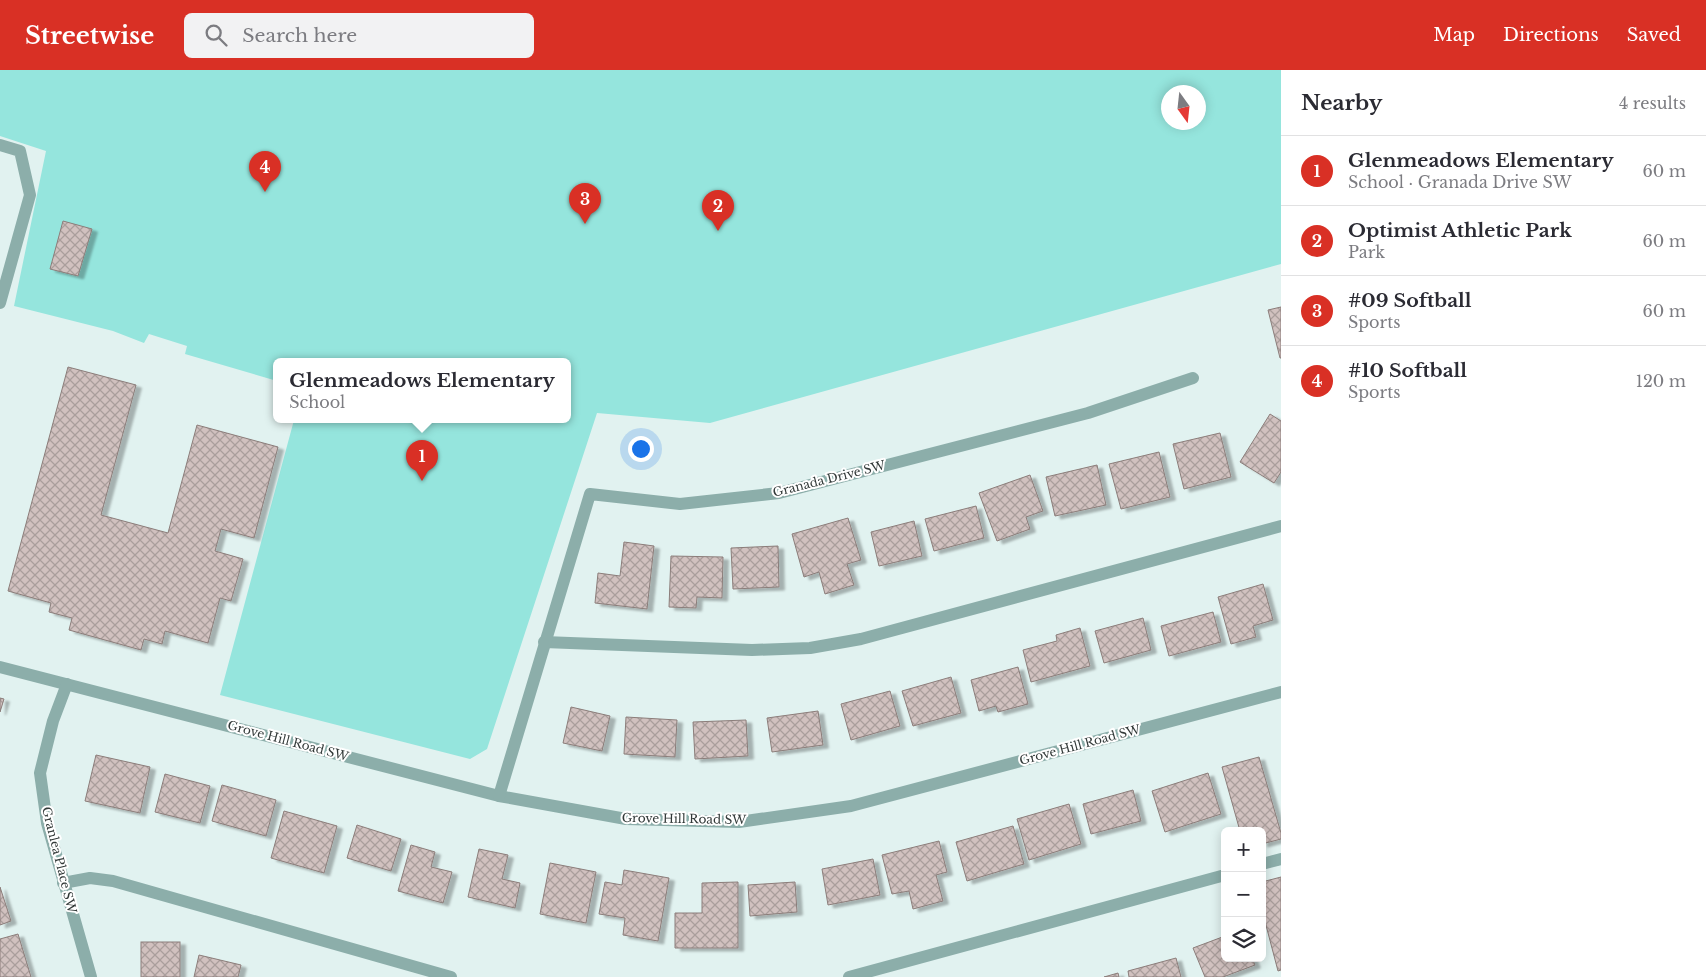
<!DOCTYPE html>
<html lang="en">
<head>
<meta charset="utf-8">
<style>
	:root { --surface:#fff; --page:#f2f2f3; --text:#2b2b33; --muted:#7c7c81; --line:#e1e1e2; --accent:#d93025 }
	body { margin:0; font-family:"Libre Baskerville",serif; background:var(--page); color:var(--text) }
	.controls { position:absolute; right:15px; bottom:15px; display:grid; overflow:hidden; border-radius:8px; box-shadow:0 2px 12px #0003 }
	.controls button { width:45px; height:45px; display:grid; place-items:center; padding:0; border:0; border-bottom:1px solid var(--line); background:var(--surface); color:var(--text); font:25px sans-serif }
	.compass { position:absolute; left:1161px; top:15px; width:45px; height:45px; border-radius:50%; background:var(--surface); box-shadow:0 2px 12px #0003; rotate:165deg }
	.you { position:absolute; left:640px; top:378px; width:18px; height:18px; margin:-12px; border:4px solid #fff; border-radius:50%; background:#1a73e8; box-shadow:0 0 0 8px #1a73e833 }
	.badge { display:grid; place-items:center; width:32px; height:32px; border-radius:50%; background:var(--accent); color:#fff; font-size:16px; font-weight:700 }
	.pin { position:absolute; translate:-50% -41px; filter:drop-shadow(0 1px 2px #0008) }
	.pin::after { content:''; position:absolute; top:26px; width:18px; height:15px; background:inherit; clip-path:polygon(0 0,100% 0,50% 100%) }
	.popup { position:absolute; left:273px; top:288px; width:298px; height:65px; box-sizing:border-box; display:grid; place-content:center; border-radius:8px; background:var(--surface); filter:drop-shadow(0 1px 4px #0005); font-size:16px; white-space:nowrap; color:var(--muted) }
	.popup b { font-size:19px; color:var(--text) }
	.popup::after { content:''; position:absolute; left:50%; top:100%; margin-left:-10px; border:10px solid transparent; border-top-color:var(--surface) }
	.list { margin:0; padding:0; list-style:none }
	h2 { display:flex; justify-content:space-between; align-items:center; height:65px; margin:0; padding:0 20px; font-size:21px }
	h2 small { font-size:16px; font-weight:400; color:var(--muted) }
	.list li { display:grid; grid-template-columns:32px 1fr auto; gap:15px; align-items:center; box-sizing:border-box; height:70px; padding:0 20px; border-top:1px solid var(--line) }
	.list b { display:block; font-size:19px; white-space:nowrap }
	.list p { margin:0; font-size:16px; white-space:nowrap; color:var(--muted) }
	.list em { font-size:16px; font-style:normal; color:var(--muted) }
	.icon { flex:none; width:28px; height:28px; fill:none; stroke:currentColor; stroke-width:2; stroke-linecap:round; stroke-linejoin:round }
	.map { position:relative; flex:none; width:1281px; height:907px; overflow:hidden }
	header { display:flex; align-items:center; gap:30px; box-sizing:border-box; height:70px; padding:0 25px; background:var(--accent); color:#fff }
	header strong { font-size:24px }
	nav { display:flex; gap:28px; margin-inline-start:auto; font-size:18px }
	.search { width:350px; height:45px; background:var(--page); display:flex; align-items:center; gap:12px; box-sizing:border-box; padding:0 18px; border-radius:8px; color:var(--muted); font-size:19px }
	main { display:flex }
	aside { flex:1; background:var(--surface) }
	.map>svg:first-child { display:block }
</style>
</head>
<body>
<header>
<strong>Streetwise</strong>
<div class="search"><svg class="icon" aria-label="search" viewBox="0 0 24 24"><circle cx="10" cy="10" r="6"/><path d="M15 15l6 6"/></svg>Search here</div>
<nav><a>Map</a><a>Directions</a><a>Saved</a></nav>
</header>
<main>
<div class="map">
<svg width="1281" height="907" viewBox="0 0 1281 907">
	<defs>
		<pattern id="building-cross-hatch" width="8" height="8" patternUnits="userSpaceOnUse" patternTransform="scale(1.25)"><rect width="8" height="8" fill="#d1c1bf"/><path d="M0 0l8 8M0 8l8-8" fill="none" stroke="#aa9e9c"/></pattern>
		<filter id="shadow"><feDropShadow dx="5.5" dy="3" stdDeviation="1" flood-color="#0004"/></filter>
	</defs>
	<rect width="100%" height="100%" fill="#e1f2f0"/>
	<!-- green -->
	<path fill="#95e5dd" fill-rule="evenodd" d="M0,0h1281v194l-571,159 -113,-10 -110,336 -17,10 -250,-64 74,-275h273v-58h-290v19l-92,-27 2,-8 -38,-12 -5,9 -31,-12 -99,-25 32,-155 -46,-15zM1168,22h30v30h-30z"/>
	<!-- building -->
	<g fill="url(#building-cross-hatch)" stroke="#8b7d7a" filter="url(#shadow)">
		<path d="M63,151l29,8 -14,47 -28,-7z"/>
		<path d="M1281,237v51h-1l-12,-48z"/>
		<path d="M68,297l68,18 -35,130 67,18 29,-108 81,22 -24,91 -33,-9 -6,22 28,8 -12,42 -11,-3 -12,45 -43,-12 -3,13 -18,-5 -3,11 -72,-20 3,-12 -23,-6 2,-9 -43,-12z"/>
		<path d="M1270,344l11,7v51l-7,11 -34,-21z"/>
		<path d="M1220,363l11,44 -47,12 -11,-45z"/>
		<path d="M1159,382l11,45 -49,12 -12,-45z"/>
		<path d="M1097,395l9,40 -51,11 -9,-39z"/>
		<path d="M1030,405l13,36 -17,6 4,12 -33,12 -18,-48z"/>
		<path d="M976,436l8,32 -50,13 -9,-32z"/>
		<path d="M848,448l13,42 -14,4 7,21 -29,9 -6,-22 -15,5 -12,-43z"/>
		<path d="M914,451l8,35 -43,10 -8,-34z"/>
		<path d="M624,472l30,4 -7,63 -52,-6 3,-30 22,3z"/>
		<path d="M778,476l1,41 -46,2 -2,-41z"/>
		<path d="M671,486l52,1 -1,41 -25,-1 -1,11 -27,-1z"/>
		<path d="M1263,514l10,36 -20,6 3,11 -25,7 -13,-47z"/>
		<path d="M1213,542l8,30 -52,14 -8,-30z"/>
		<path d="M1143,548l8,32 -47,13 -9,-32z"/>
		<path d="M1080,558l10,38 -59,16 -8,-32 34,-9 -1,-6z"/>
		<path d="M1018,597l10,37 -30,8 -2,-6 -17,5 -8,-31z"/>
		<path d="M951,607l10,36 -48,13 -11,-35z"/>
		<path d="M890,621l10,35 -49,14 -10,-36z"/>
		<path d="M0,628l4,1 -4,13z"/>
		<path d="M571,637l39,9 -8,35 -39,-8z"/>
		<path d="M818,641l5,34 -51,7 -5,-34z"/>
		<path d="M626,647l51,3 -2,37 -51,-3z"/>
		<path d="M746,650l2,36 -53,3 -2,-37z"/>
		<path d="M96,685l54,12 -10,46 -55,-12z"/>
		<path d="M1259,687l22,76v6l-19,5v-13h-22l-18,-64z"/>
		<path d="M1208,703l13,41 -56,18 -13,-41z"/>
		<path d="M165,704l45,12 -10,37 -45,-11z"/>
		<path d="M222,715l54,15 -10,36 -54,-15z"/>
		<path d="M1133,720l8,31 -50,13 -8,-30z"/>
		<path d="M1069,734l12,40 -52,16 -12,-41z"/>
		<path d="M284,741l53,15 -13,47 -53,-15z"/>
		<path d="M357,755l44,14 -10,32 -44,-13z"/>
		<path d="M1013,756l11,38 -57,17 -11,-39z"/>
		<path d="M939,771l8,31 -11,3 7,26 -30,8 -4,-18 -17,3 -10,-39z"/>
		<path d="M411,775l24,7 -4,15 21,5 -9,31 -45,-12z"/>
		<path d="M479,779l29,6 -6,24 18,4 -5,25 -47,-11z"/>
		<path d="M873,789l7,36 -52,10 -6,-36z"/>
		<path d="M550,793l46,9 -10,51 -46,-9z"/>
		<path d="M624,800l45,8 -11,63 -35,-6 2,-17 -26,-4 6,-32 17,3z"/>
		<path d="M1281,807v93l-3,1 -16,-61v-28z"/>
		<path d="M738,812v66h-63v-35h27v-30z"/>
		<path d="M795,812l2,30 -47,4 -2,-31z"/>
		<path d="M0,817l11,34 -11,4z"/>
		<path d="M18,864l13,43h-31v-38z"/>
		<path d="M1225,866v22h27l3,7 -32,12h-18l-12,-29z"/>
		<rect x="141" y="872" width="39" height="35"/>
		<path d="M199,885l42,10 -3,12h-44z"/>
		<path d="M1176,888l5,19h-52l-1,-6z"/>
		<path d="M1118,903l1,4h-15z"/>
	</g>
	<g fill="none" stroke-linecap="round" stroke-linejoin="round">
		<!-- lane -->
		<g stroke="#8caeaa" stroke-width="12">
			<path d="M0,75l20,6 10,44 -30,108"/>
			<path d="M544,572l208,8 58,-2 51,-9 420,-113"/>
			<path d="M1262,794l19,-5"/>
			<path d="M63,813l27,-5 23,3 338,96"/>
			<path d="M849,907l376,-102"/>
		</g>
		<!-- street -->
		<g stroke="#8caeaa" stroke-width="12">
			<path d="M0,597l499,129 127,23 113,3 112,-16 430,-114"/>
			<path d="M67,614l-14,37 -13,52 7,50 44,154"/>
			<path d="M499,726l91,-302 90,10 99,-11 309,-80 105,-35"/>
		</g>
	</g>
	<g text-anchor="middle" stroke-width="4" stroke-linejoin="round" paint-order="stroke">
		<!-- street labels -->
		<g font-size="12" fill="#323938" stroke="#fff">
			<text transform="translate(829 409) rotate(-14)" y="4">Granada Drive SW</text>
			<text transform="translate(288 671) rotate(15)" y="4">Grove Hill Road SW</text>
			<text transform="translate(1080 675) rotate(-15)" y="4">Grove Hill Road SW</text>
			<text transform="translate(684 749) rotate(1)" y="4">Grove Hill Road SW</text>
			<text transform="translate(59 790) rotate(76)" y="4">Granlea Place SW</text>
		</g>
	</g>
</svg>
<div class="controls">
<button>+</button>
<button>−</button>
<button><svg class="icon" aria-label="layers" viewBox="0 0 24 24"><path d="M12 4l9 5-9 5-9-5zM3 14l9 5 9-5"/></svg></button>
</div>
<svg class="compass" viewBox="-18 -18 36 36"><path d="M0-13l5 13h-10z" fill="#e53935"/><path d="M0 13l5-13h-10z" fill="#7c7c81"/></svg>
<div class="you"></div>
<div class="pin badge" style="left:422px;top:411px">1</div>
<div class="popup"><b>Glenmeadows Elementary</b>School</div>
<div class="pin badge" style="left:718px;top:161px">2</div>
<div class="pin badge" style="left:585px;top:154px">3</div>
<div class="pin badge" style="left:265px;top:122px">4</div>
</div>
<aside>
<h2>Nearby<small>4 results</small></h2>
<ul class="list">
<li><span class="badge">1</span><div><b>Glenmeadows Elementary</b><p>School · Granada Drive SW</p></div><em>60 m</em></li>
<li><span class="badge">2</span><div><b>Optimist Athletic Park</b><p>Park</p></div><em>60 m</em></li>
<li><span class="badge">3</span><div><b>#09 Softball</b><p>Sports</p></div><em>60 m</em></li>
<li><span class="badge">4</span><div><b>#10 Softball</b><p>Sports</p></div><em>120 m</em></li>
</ul>
</aside>
</main>
</body>
</html>
